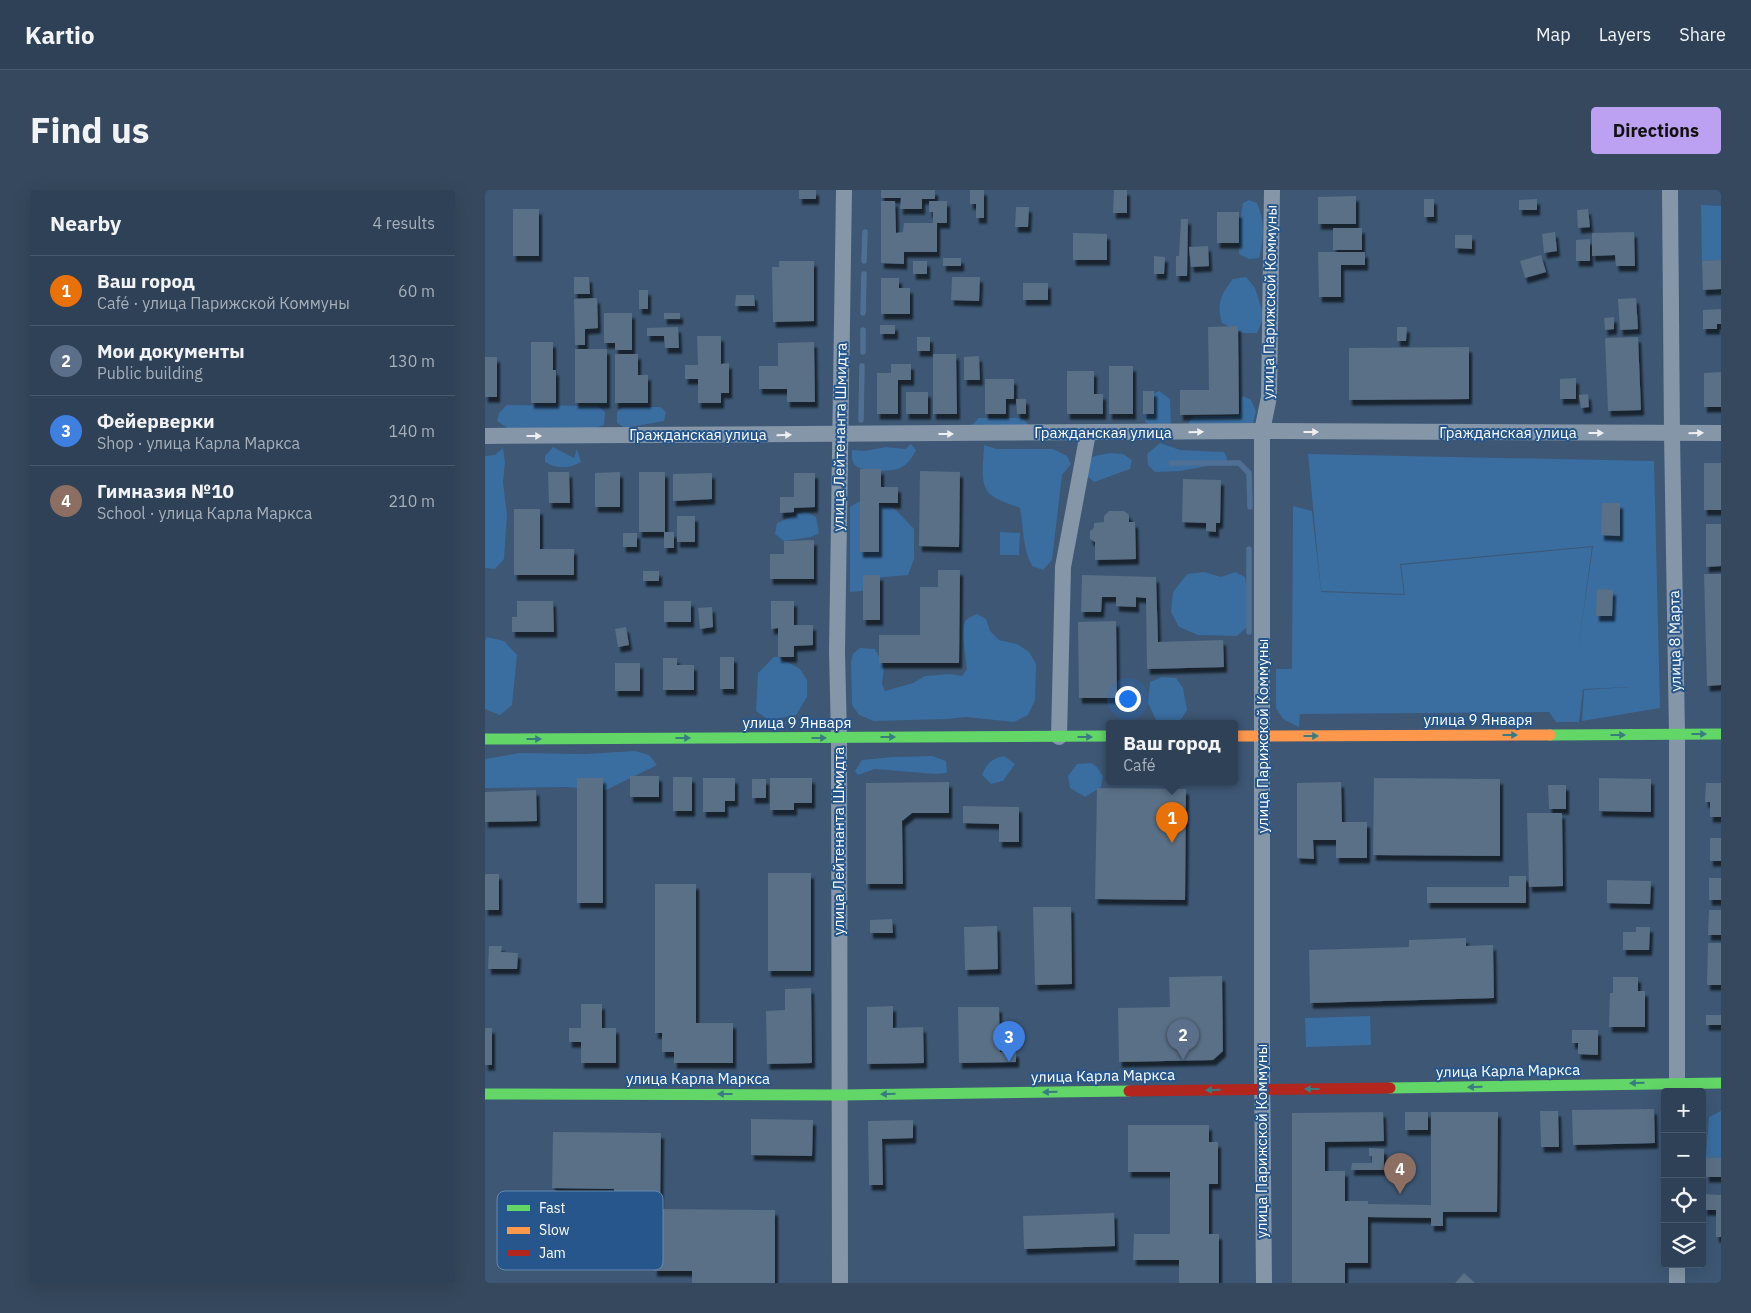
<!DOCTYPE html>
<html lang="en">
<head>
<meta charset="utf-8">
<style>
	:root { --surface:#2e4157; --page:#36485d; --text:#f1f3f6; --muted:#a7afba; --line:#495a6d; --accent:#bca0f2 }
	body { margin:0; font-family:"IBM Plex Sans",sans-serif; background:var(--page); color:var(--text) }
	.controls { position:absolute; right:15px; bottom:15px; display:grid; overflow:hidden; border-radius:5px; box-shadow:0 5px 20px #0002 }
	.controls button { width:45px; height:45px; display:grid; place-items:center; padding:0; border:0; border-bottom:1px solid var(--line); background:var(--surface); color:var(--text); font:25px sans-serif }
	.you { position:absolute; left:642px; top:508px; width:18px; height:18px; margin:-12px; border:4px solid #fff; border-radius:50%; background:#1a73e8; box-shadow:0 0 0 8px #1a73e833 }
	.badge { display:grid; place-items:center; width:32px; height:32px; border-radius:50%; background:var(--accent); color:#fff; font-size:16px; font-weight:700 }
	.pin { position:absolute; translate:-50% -41px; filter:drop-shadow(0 1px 2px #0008) }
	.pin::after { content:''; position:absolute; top:26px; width:18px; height:15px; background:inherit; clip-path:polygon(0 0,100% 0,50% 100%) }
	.popup { position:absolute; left:621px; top:530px; width:132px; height:65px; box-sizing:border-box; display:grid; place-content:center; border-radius:5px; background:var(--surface); filter:drop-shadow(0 1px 4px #0005); font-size:16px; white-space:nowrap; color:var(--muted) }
	.popup b { font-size:19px; color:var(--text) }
	.popup::after { content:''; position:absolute; left:50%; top:100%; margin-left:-10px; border:10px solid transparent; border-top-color:var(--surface) }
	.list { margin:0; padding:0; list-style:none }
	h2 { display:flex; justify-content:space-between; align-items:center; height:65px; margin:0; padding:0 20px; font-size:21px }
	h2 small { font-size:16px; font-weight:400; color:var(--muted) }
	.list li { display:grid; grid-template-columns:32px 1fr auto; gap:15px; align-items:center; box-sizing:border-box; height:70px; padding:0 20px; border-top:1px solid var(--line) }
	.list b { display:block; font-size:19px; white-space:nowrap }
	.list p { margin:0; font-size:16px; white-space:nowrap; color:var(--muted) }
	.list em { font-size:16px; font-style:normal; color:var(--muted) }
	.icon { flex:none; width:28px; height:28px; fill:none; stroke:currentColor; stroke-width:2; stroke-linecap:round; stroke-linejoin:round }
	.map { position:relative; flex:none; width:1236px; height:1093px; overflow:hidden; border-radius:5px }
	header { display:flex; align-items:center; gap:30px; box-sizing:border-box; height:70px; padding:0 25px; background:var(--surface); border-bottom:1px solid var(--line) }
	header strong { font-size:24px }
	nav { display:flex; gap:28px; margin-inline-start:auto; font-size:18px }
	.intro { display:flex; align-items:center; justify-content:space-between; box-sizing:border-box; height:120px; padding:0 30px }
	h1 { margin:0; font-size:35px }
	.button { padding:12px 22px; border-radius:5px; background:var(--accent); color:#111; font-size:18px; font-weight:700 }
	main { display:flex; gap:30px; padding:0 30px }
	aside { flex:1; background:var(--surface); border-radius:5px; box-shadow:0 5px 20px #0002 }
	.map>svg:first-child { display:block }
</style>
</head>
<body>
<header>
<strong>Kartio</strong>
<nav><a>Map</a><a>Layers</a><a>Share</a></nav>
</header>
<div class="intro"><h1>Find us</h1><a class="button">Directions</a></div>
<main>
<aside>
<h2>Nearby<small>4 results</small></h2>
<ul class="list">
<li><span class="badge" style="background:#e8710a">1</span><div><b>Ваш город</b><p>Café · улица Парижской Коммуны</p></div><em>60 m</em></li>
<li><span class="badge" style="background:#5c6f8a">2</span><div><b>Мои документы</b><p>Public building</p></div><em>130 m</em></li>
<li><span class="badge" style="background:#3f7fe0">3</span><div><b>Фейерверки</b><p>Shop · улица Карла Маркса</p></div><em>140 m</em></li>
<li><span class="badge" style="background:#8d6e63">4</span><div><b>Гимназия №10</b><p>School · улица Карла Маркса</p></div><em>210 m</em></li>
</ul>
</aside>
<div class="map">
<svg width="1236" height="1093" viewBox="0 0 1236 1093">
	<defs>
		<filter id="shadow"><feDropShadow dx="3" dy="5.5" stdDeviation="1" flood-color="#0009"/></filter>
	</defs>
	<rect width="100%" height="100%" fill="#3d5774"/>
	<!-- green -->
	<g fill="#3a6da0">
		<path d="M764,10l8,3c8,18 7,35 2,55l-10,1 -10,-5 1,-32 3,-19z"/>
		<path d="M1216,15l20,1v54l-19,1z"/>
		<path d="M761,87l9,11 9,28 -7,17h-14l-21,-10c-6,-20 -1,-29 11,-44z"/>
		<path d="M674,201l11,8 1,26 -11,7 -15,-10 -1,-23z"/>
		<path d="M758,206l8,4 5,11 -3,13 -63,3 -1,-5 5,-6h42l5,-4v-13z"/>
		<path d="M22,215l91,1 7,6 -1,13 -20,7h-70l-17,-11 2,-8z"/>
		<path d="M138,217h37l6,5 -2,9 -39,7 -8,-5v-11z"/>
		<path d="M494,228h43l8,8 -58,-1z"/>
		<path d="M675,253l20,7 44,2 3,6 -2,5 -45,8 -25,1 -7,-7 -1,-11z"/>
		<path d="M426,254l5,6c-4,8 -8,14 -16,18 -8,4 -39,4 -45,-3 -4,-4 -3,-10 -3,-15l13,1 21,-4 19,2z"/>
		<path d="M499,255l13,4h56l14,7 4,8 -9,11 -10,85 -9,10 -11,-4c-10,-19 -8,-37 -12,-58 -9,-4 -22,-7 -29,-13 -13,-10 -7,-35 -7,-50z"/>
		<path d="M68,257l21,11 3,-9 4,13c-12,7 -24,7 -36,0v-6z"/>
		<path d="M18,258l2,14 -2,20 4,33 -3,44 -9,10 -10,-1v-112l10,-1z"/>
		<path d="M625,263l13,1 9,6 -2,9 -36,13 -11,-10c4,-17 12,-16 27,-19z"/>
		<path d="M823,264l346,7 6,247 -78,13 2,-31 46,-3 -47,2 -4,33h-23l-7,-10 -249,2 -1,13 -16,-8 -7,-11v-39h16l1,-163 19,5 9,81 84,3 -4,-30 191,-18 -14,103 15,-104 -193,18 4,30 -83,-3z"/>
		<path d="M375,311l34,7 20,21v30l-6,16 -36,3 -10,13 -12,1v4v-89z"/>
		<path d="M320,321l11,6 3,16 -8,4 -27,4 -9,-7 2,-11z"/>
		<path d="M515,342l20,1 -1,22h-19z"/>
		<path d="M719,382l17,5 14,-5 10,5 5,34 -3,16 -10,9 -39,-1 -19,-8 -8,-15 2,-20 14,-18z"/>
		<path d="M492,424l9,5 4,12 9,9 18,4 12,8 7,12 -1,36 -7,15 -14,7 -48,-5 -19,2 -73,2 -15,-6 -7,-10 -1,-43 2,-8 7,-6 15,1 9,17 -2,18 3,7 28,-8 12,-7 25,-2 12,2 5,-7c-1,-10 -7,-41 -1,-49 3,-3 8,-4 11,-6z"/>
		<path d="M2,447l17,4 13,14 -5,50 -12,10 -15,-6v-69z"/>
		<path d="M289,467h4l22,12 7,11v17l-11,18 -27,5 -13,-9 2,-38z"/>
		<path d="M677,487l14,1 7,10 4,22 -7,11 -24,-1 -8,-17 2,-21z"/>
		<path d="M150,561l14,4 8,10 -51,25 -40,-3 -81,1v-29l35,-6 65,1z"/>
		<path d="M447,566l14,5 1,12 -13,1 -59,-5 -17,6 -3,-4 7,-11 30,-3z"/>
		<path d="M519,566l11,8 -12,17 -12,3 -9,-9c5,-12 9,-16 22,-19z"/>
		<path d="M606,573l5,3 7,10 -2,11 -16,10 -15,-9 -2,-12 9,-12z"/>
		<path d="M885,826l1,29 -65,2 -1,-29z"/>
		<path d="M1236,921v47l-15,-1 3,-40z"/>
	</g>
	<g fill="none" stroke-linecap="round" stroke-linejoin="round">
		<!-- stream -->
		<g stroke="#4f7094" stroke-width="5.5">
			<path d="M379,71l1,-29"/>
			<path d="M378,123l1,-39"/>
			<path d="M378,162v-22"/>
			<path d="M376,230l1,-54"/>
			<path d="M686,273h68l10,10 1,34"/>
			<path d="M764,442v-83"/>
		</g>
	</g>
	<!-- building -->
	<g fill="#5a6f86" filter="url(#shadow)">
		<rect x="314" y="0" width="17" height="9"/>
		<path d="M396,0h54v9h-13v10h-22l1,-11h-20z"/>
		<path d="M485,0h14v28h-8v-14h-6z"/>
		<path d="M629,0h13v23h-14z"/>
		<path d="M871,6v28h-38v-27z"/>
		<rect x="939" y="9" width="10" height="18"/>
		<path d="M1052,9v11h-18v-10z"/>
		<path d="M396,11h14l1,32 7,-1 1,-9h29v-11h-4v-11h18v22h-10v29h-33v12l-23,-1z"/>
		<path d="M531,17h13l-1,20h-13z"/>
		<rect x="28" y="19" width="26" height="47"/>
		<path d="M1103,19l2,18 -12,1 -1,-18z"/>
		<rect x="732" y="22" width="22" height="31"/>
		<path d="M696,29h7l-1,57h-11v-20h3z"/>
		<rect x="848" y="38" width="29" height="22"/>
		<path d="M1070,42l2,19 -13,2 -2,-19z"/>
		<path d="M1149,42l1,34h-19l-1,-11 -23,1v-23z"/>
		<path d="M588,43l34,1v26h-34z"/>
		<path d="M970,45h17v14l-17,-1z"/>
		<path d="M1105,49v22h-14v-21z"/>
		<path d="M723,56l1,20 -18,1 -2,-20z"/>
		<path d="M833,62h47v13h-24v32h-22z"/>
		<path d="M1056,65l5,17 -21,6 -5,-17z"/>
		<path d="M669,66l11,1 -1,17h-10z"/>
		<rect x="458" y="68" width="18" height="8"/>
		<path d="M1236,70v29l-18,1 -1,-29z"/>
		<path d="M294,71h35v60l-41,1 -1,-55h7z"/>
		<rect x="428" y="71" width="14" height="13"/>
		<path d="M89,87h15l1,17h-16z"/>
		<path d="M467,87h28l-1,24 -28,-1z"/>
		<path d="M396,88h18v10h11v26h-29z"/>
		<rect x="538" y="93" width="25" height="17"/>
		<rect x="154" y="100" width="9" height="19"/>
		<path d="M251,105h18l1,11h-20z"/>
		<path d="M112,108l1,30 -13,1v16h-10l-1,-46z"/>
		<path d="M1151,108l2,31 -18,1 -2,-31z"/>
		<path d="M1236,119v15h-4v5h-14v-19z"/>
		<path d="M119,123h28v37h-17v-7h-11z"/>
		<rect x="179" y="123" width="16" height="6"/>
		<path d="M1129,127v12l-9,1 -1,-12z"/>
		<rect x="395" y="135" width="15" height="9"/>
		<path d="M753,136l1,88 -59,1v-25h29l-1,-63z"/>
		<path d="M193,137l1,21h-14l-1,-12h-17v-8z"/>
		<path d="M912,137h10l-1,14h-9z"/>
		<path d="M212,146h24v28l8,-1v30h-8v10h-23v-24h-13v-14h13z"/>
		<rect x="432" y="147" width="13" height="14"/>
		<path d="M1153,147l3,73 -33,1 -3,-73z"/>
		<path d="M46,152h22v28h3v33h-25z"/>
		<path d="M329,152l1,60h-28v-13h-28v-23h19v-23z"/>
		<path d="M984,157v52l-120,1v-52z"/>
		<rect x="90" y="159" width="32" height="54"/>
		<path d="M130,164h23v21h10v28h-33z"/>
		<path d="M448,164h23l1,60h-24z"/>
		<path d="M494,166l1,24h-16v-23z"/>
		<rect x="0" y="167" width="12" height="40"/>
		<path d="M406,174h20v16h-13v34h-21v-41h14z"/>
		<rect x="624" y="176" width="24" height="48"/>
		<path d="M582,181h27v23h9v20h-36z"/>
		<path d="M1236,182v35h-17v-34z"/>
		<path d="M1091,188v21h-16v-20z"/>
		<path d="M500,189h29v20h-8v15h-21z"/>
		<rect x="658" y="201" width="11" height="23"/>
		<rect x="421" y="202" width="22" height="22"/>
		<path d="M1103,204l1,13 -8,1 -2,-13z"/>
		<path d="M531,209h10v15h-9z"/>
		<rect x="1219" y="273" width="17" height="47"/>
		<path d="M375,279h21v18h17v16h-19v49h-19z"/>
		<path d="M435,281l40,1 -1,75 -40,-1z"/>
		<path d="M63,282h21l1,31h-21z"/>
		<path d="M135,282v35h-25v-34z"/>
		<rect x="154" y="282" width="26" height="60"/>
		<path d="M227,283v26l-39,2v-27z"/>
		<path d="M309,283h21v34l-21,1v4l-14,1v-16h14z"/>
		<path d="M698,289l38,1 -1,43h-4v9l-10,-1v-8l-24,-1z"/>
		<path d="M1117,313h18v33l-19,-1z"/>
		<path d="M29,319h26v40h34v26h-60z"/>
		<path d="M624,321h15l5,4v7h6l1,37 -41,1v-18l-5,-3v-8l4,-3v-5l10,-1v-6z"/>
		<rect x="192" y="326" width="18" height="26"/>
		<path d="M1221,334h15v42l-15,1z"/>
		<rect x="179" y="342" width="10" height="16"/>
		<rect x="138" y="343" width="14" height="14"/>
		<path d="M329,350v39h-44v-25h14v-13z"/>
		<path d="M453,380h22l-1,93h-80v-28h41v-48h18z"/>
		<rect x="158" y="381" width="16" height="10"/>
		<path d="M1219,384h17v111l-14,1z"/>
		<rect x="378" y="385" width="17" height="45"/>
		<path d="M597,385l74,2 2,65 65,-2 1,27 -77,2 -1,-71 -10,-1v10l-20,-1v-9h-14l-1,15h-20z"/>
		<path d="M1112,399l16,1 -1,26h-16z"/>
		<path d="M32,411h36l1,31h-42v-15h5z"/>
		<rect x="179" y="411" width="27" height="21"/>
		<path d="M286,411h23v24h19v20l-19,1v11h-16v-29l-7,1z"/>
		<path d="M227,417l1,20 -13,2 -2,-21z"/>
		<path d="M631,431l1,77h-38l-1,-76z"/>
		<path d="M141,437l3,18 -11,2 -3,-18z"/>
		<rect x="235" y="467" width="14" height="32"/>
		<path d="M178,468h14v7h17v25h-31z"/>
		<rect x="130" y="473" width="25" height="28"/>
		<rect x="145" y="586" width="29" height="21"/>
		<rect x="188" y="587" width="19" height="34"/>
		<rect x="92" y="588" width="26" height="125"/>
		<path d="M218,588h32v23h-10v11h-22z"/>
		<path d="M285,588h42v25h-18v7h-24z"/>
		<path d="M889,588l126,1v77l-127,-1z"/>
		<path d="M1114,588l52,1v33l-52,-1z"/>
		<rect x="267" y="589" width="14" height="19"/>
		<path d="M464,592v31h-37l-10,8 1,63h-37v-101z"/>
		<path d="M856,592l1,40h25v36h-31v-18h-23l1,19 -17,-1v-75z"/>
		<path d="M1221,593h15v34h-11v-15h-5z"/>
		<path d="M1063,595h18v24h-17z"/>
		<path d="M612,598l89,1 -1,111 -90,-1z"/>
		<path d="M51,600l1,31 -52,1v-30z"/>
		<path d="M478,616l56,1v35h-20v-18l-36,-1z"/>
		<path d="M1042,623h35l1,73 -34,1z"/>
		<rect x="1225" y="648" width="11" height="23"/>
		<rect x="283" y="683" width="43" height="98"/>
		<rect x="0" y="684" width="14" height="36"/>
		<path d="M1024,686h17v27h-99v-16h82z"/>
		<rect x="1224" y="688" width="12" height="22"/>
		<path d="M1122,690l44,1 -1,23 -43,-1z"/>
		<path d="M170,694h41v139h37v40h-59v-11h-12v-19h-7z"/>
		<path d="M548,717h38l1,77 -37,1z"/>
		<path d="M1224,720h12v25h-13z"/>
		<path d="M407,729l1,14h-23v-13z"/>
		<path d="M512,736l1,43 -33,1 -1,-43z"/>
		<path d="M1151,737h14l-1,23h-26v-18h13z"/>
		<path d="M981,748v8l27,-1 1,53 -184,5 -1,-53 100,-3v-7z"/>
		<path d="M1223,753h13v42h-14z"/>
		<path d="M4,756h13l-1,6 17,1 -1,16h-29z"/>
		<path d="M737,786l1,75 -10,9 -94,2 -1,-54 52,-1 -1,-30z"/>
		<path d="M1128,787h25v14h7v36h-36l1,-34h3z"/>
		<path d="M326,798l1,75 -45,1 -1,-53 19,-1v-21z"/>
		<path d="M96,814h21v24h14v35h-35v-21h-12v-14h12z"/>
		<path d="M408,816v22l30,-1 1,36 -57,1v-57z"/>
		<path d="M473,817h41l1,45h16v10l-57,1z"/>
		<rect x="1221" y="825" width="15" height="10"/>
		<rect x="0" y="838" width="7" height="37"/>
		<path d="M1087,840h26v25l-20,-1v-11h-6z"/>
		<path d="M1169,919l1,34 -82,2 -1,-35z"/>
		<path d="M1055,921h18l1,36h-18z"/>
		<path d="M898,922l1,29 -59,1v29h20v30h23v3l63,1v-93h67l-1,100h-54v14h-12v-8l-63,-1v46h-23v20h-53v-170z"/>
		<rect x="920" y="922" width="23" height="18"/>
		<path d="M266,929l62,1 -1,36 -61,-1z"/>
		<path d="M428,930v18l-31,1 1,46h-14l-1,-64z"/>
		<path d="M643,935h81v17h9v42h-9v50h10v49h-40v-23h-46l1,-26h36v-62h-42z"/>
		<path d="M68,942l108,1 -1,76 115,1v73h-83v-12h-38v-32h-40v-50l-62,-1z"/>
		<path d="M884,958l15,1v21h-33l1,-7h20v-7h-3z"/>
		<path d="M1221,967l15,1v19h-15z"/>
		<path d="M1220,1004l16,1v42h-5v-27h-12z"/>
		<path d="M629,1023l1,33 -91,3 -1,-33z"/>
		<path d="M979,1083l11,10h-20z"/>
	</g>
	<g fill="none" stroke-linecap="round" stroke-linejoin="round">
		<!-- street -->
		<g stroke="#8496a8" stroke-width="16">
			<path d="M1185,0l2,244 5,300v358"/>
			<path d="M0,246l777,-5 459,2"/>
			<path d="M574,547l4,-170 25,-134"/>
			<path d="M1192,1074v19"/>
			<path d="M355,1093l-1,-546 -2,-85 7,-462"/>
			<path d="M779,1093l-2,-218v-634l7,-34 3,-207"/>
		</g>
		<!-- fast -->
		<g stroke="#63d668" stroke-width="11">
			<path d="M1065,545l171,-1"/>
			<path d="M0,549l624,-3"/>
			<path d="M905,898l331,-5"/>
			<path d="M0,904l356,1 288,-4"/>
		</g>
		<!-- slow -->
		<path stroke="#ff974d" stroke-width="11" d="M750,546l315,-1"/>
		<!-- jam -->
		<path stroke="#b3261e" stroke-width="11" d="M644,901l261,-3"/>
	</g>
	<!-- one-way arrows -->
	<defs><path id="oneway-solid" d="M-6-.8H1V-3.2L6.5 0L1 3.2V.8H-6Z" transform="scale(1.25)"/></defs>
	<g fill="#edeff2">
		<use href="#oneway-solid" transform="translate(711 242) rotate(-1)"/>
		<use href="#oneway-solid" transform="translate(826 242)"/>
		<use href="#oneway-solid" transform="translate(1111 243)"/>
		<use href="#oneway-solid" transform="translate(1211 243) rotate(-1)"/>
		<use href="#oneway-solid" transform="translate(461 244)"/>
		<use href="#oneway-solid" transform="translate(299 245) rotate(-1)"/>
		<use href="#oneway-solid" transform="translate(49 246)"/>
	</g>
	<g fill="#387c80">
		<use href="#oneway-solid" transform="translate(1214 544)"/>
		<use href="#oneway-solid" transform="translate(1025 545)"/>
		<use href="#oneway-solid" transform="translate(1133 545)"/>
		<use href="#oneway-solid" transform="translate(826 546)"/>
		<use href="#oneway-solid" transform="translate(403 547)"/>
		<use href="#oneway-solid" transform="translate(600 547)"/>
		<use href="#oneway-solid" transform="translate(198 548)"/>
		<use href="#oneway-solid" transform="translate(334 548)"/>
		<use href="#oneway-solid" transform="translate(49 549)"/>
		<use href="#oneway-solid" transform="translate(1152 893) rotate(179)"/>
		<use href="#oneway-solid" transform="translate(990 897) rotate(179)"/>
		<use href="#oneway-solid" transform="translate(827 899) rotate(180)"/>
		<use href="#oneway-solid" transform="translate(728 900) rotate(179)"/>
		<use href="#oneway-solid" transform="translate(565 902) rotate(179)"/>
		<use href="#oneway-solid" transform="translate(240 904) rotate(-180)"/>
		<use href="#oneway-solid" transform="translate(403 904) rotate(179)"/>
	</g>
	<g text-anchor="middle" stroke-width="4" stroke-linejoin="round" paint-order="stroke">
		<!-- street labels -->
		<g font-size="15" fill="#fff" stroke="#26568b">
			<text transform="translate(785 112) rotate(-89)" y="5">улица Парижской Коммуны</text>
			<text x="618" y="248">Гражданская улица</text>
			<text x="1023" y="248">Гражданская улица</text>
			<text x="213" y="250">Гражданская улица</text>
			<text transform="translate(355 247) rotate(-89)" y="5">улица Лейтенанта Шмидта</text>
			<text transform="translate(1190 451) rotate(-91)" y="5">улица 8 Марта</text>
			<text x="993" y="535">улица 9 Января</text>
			<text x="312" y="538">улица 9 Января</text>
			<text transform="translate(778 546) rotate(-90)" y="5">улица Парижской Коммуны</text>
			<text transform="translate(354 651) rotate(-90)" y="5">улица Лейтенанта Шмидта</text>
			<text transform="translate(1023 881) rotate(-1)" y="5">улица Карла Маркса</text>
			<text transform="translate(618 886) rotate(-1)" y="5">улица Карла Маркса</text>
			<text x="213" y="894">улица Карла Маркса</text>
			<text transform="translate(777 951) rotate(-90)" y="5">улица Парижской Коммуны</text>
		</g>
	</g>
	<!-- legend -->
	<rect x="12" y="1001" width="166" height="79" rx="8" fill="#26568b" stroke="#6789ae" stroke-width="1"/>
	<rect x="22" y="1015" width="23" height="6" fill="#63d668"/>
	<rect x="22" y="1037" width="23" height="7" fill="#ff974d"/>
	<rect x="22" y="1060" width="23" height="6" fill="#b3261e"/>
	<g font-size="14" fill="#fff">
		<text x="54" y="1023">Fast</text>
		<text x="54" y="1045">Slow</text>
		<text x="54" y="1068">Jam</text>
	</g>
</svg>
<div class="controls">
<button>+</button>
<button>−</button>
<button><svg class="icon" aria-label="locate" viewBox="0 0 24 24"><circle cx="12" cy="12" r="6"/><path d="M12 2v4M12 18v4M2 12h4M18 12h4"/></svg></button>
<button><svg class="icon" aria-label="layers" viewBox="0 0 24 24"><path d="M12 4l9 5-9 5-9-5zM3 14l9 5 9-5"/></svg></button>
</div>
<div class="you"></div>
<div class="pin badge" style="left:687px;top:653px;background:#e8710a">1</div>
<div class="popup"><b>Ваш город</b>Café</div>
<div class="pin badge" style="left:698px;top:870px;background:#5c6f8a">2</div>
<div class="pin badge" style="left:524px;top:872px;background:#3f7fe0">3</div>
<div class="pin badge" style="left:915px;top:1004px;background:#8d6e63">4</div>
</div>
</main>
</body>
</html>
